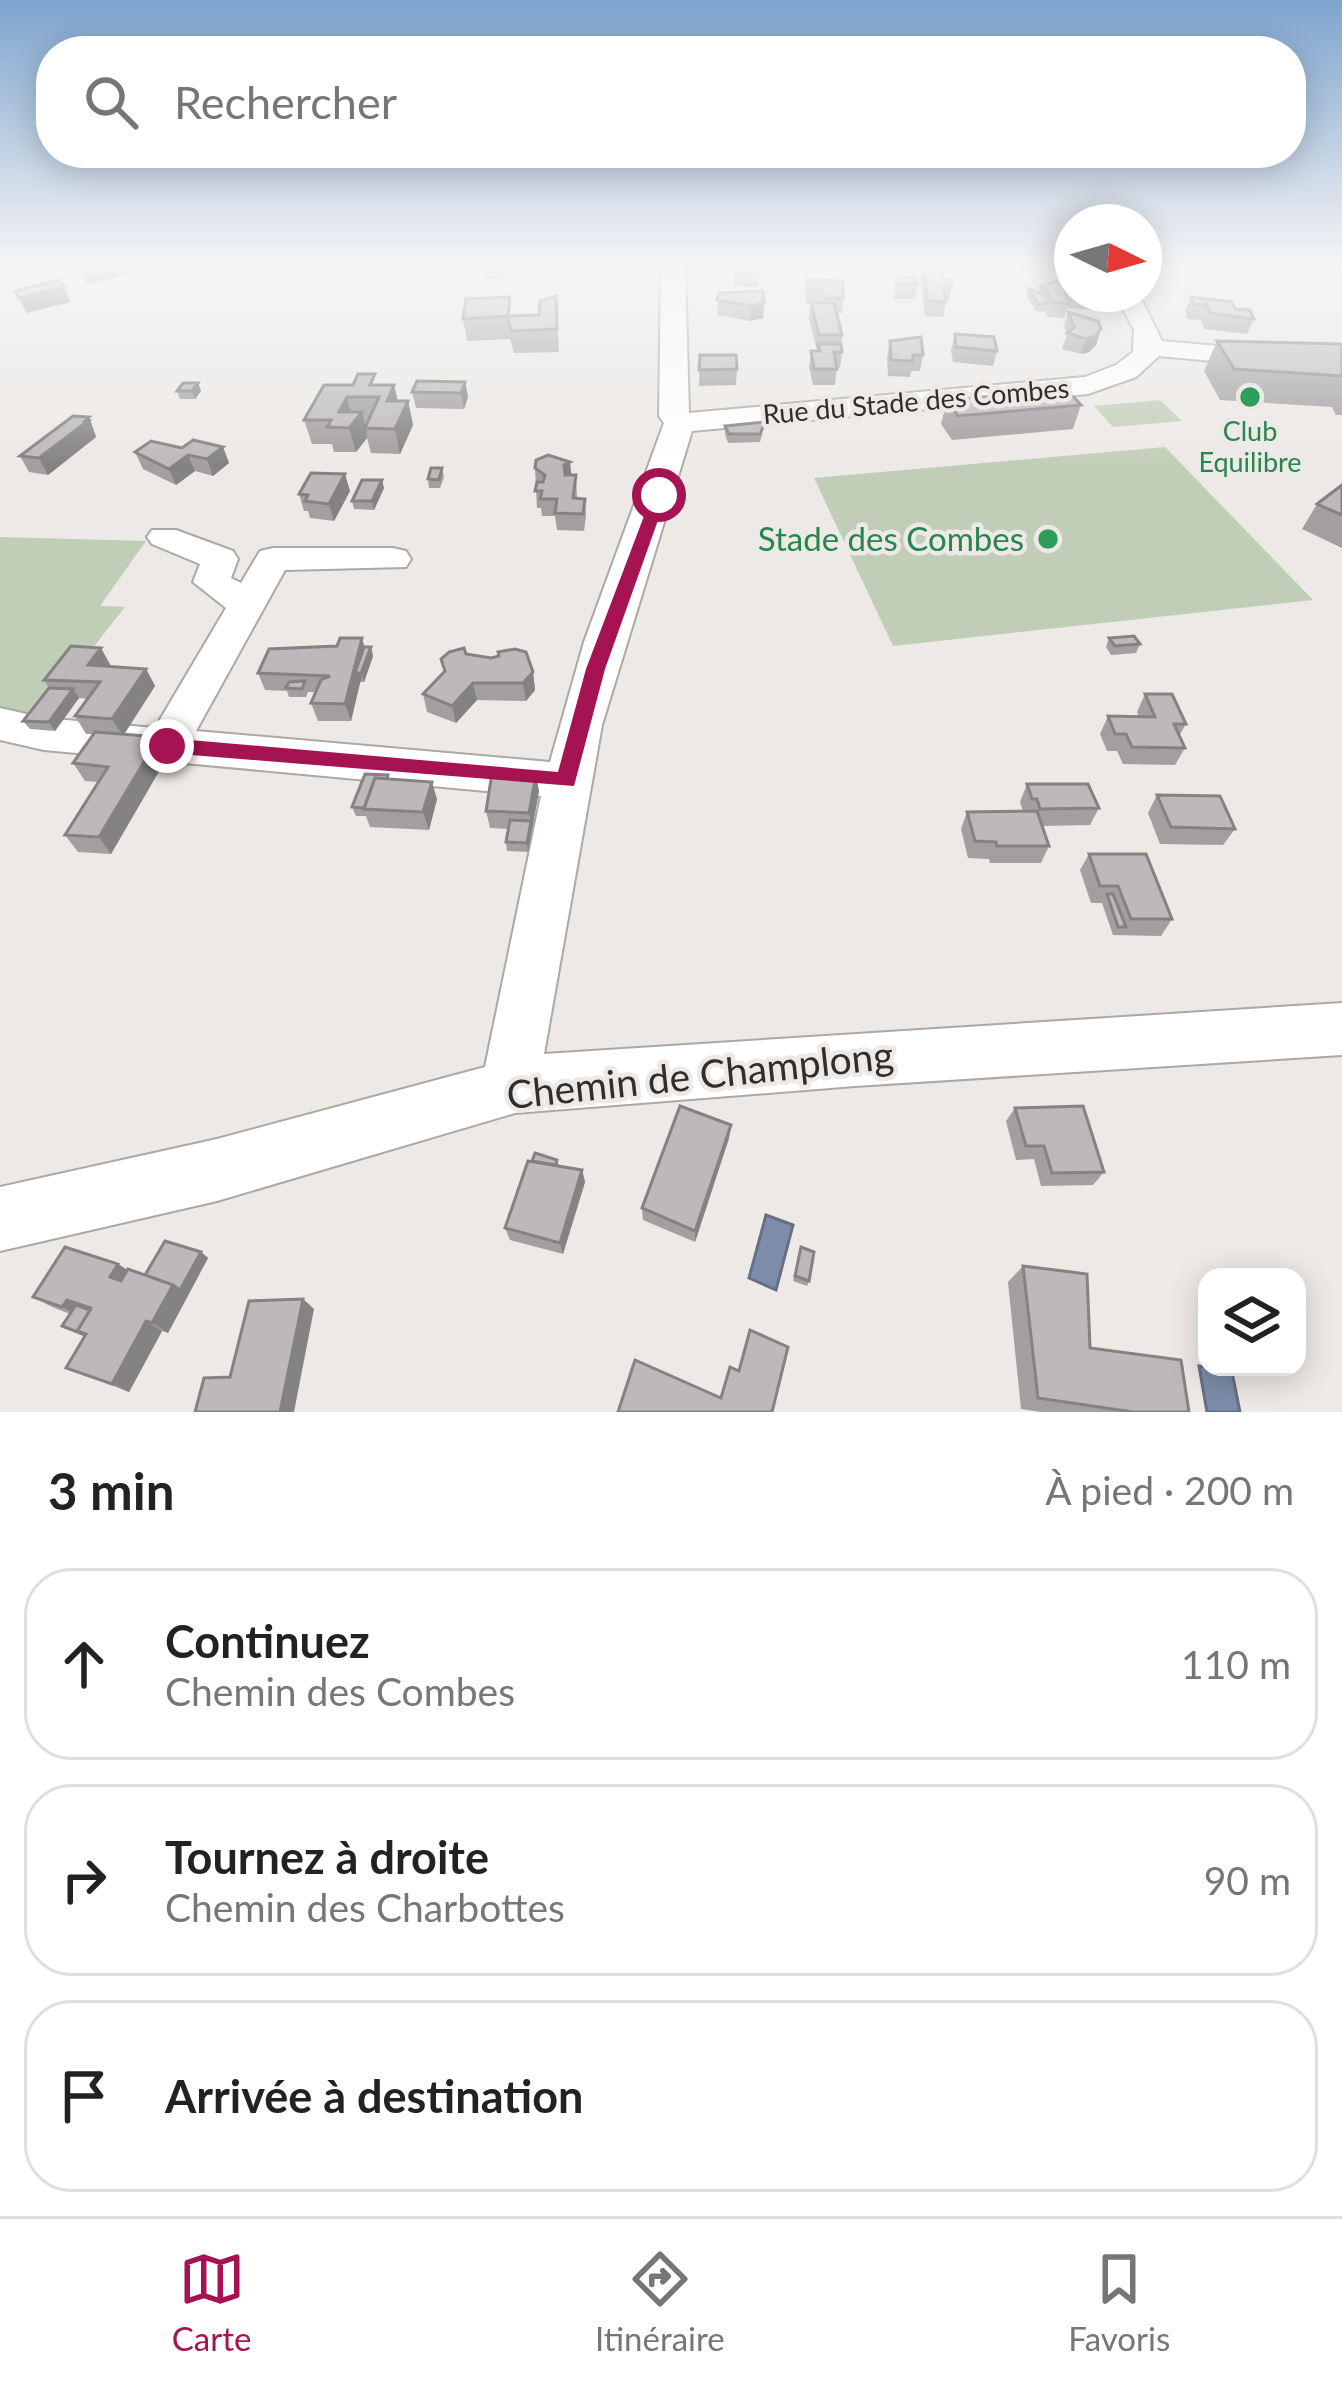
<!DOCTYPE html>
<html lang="fr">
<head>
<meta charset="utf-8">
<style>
	:root { --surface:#fff; --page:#f6f6f6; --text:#222; --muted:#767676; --line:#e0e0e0; --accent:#a51353 }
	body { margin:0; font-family:Lato,sans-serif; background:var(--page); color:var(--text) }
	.controls { position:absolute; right:36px; bottom:36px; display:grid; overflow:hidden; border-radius:24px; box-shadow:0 6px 30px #0003 }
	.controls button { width:108px; height:108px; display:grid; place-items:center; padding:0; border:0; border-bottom:3px solid var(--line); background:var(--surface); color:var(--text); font:60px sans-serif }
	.compass { position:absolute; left:1054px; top:204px; width:108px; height:108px; border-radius:50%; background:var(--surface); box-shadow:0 6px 30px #0003; rotate:95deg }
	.stop { position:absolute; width:36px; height:36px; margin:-27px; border:9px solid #a51353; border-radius:50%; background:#fff }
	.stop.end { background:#a51353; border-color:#fff; box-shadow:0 3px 12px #0008 }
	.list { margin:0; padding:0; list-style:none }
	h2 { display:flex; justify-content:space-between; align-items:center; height:156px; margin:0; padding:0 48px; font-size:51px }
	h2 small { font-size:39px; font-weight:400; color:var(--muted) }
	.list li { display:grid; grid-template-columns:78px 1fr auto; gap:36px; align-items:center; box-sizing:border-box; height:192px; margin:0 24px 24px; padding:0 24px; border:3px solid var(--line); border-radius:48px }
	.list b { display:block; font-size:45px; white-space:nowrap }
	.list p { margin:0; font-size:39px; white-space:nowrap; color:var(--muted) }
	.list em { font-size:39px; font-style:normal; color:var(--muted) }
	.icon { flex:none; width:66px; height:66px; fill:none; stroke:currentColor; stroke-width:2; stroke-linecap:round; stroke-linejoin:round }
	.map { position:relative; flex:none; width:1342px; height:1412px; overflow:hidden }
	.search { position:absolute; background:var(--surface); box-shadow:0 6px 30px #0003; left:36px; right:36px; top:36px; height:132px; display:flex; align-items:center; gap:30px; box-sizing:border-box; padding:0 42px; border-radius:48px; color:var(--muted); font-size:45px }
	.sheet { height:804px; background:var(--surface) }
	nav { display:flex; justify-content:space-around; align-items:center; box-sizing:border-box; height:168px; border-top:3px solid var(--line); background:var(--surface); font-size:33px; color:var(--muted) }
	nav a { display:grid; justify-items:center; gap:6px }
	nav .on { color:var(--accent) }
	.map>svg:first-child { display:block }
</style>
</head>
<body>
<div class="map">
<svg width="1342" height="1412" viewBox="0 0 1342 1412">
	<rect width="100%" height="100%" fill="#ece9e6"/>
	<!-- green -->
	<g fill="#c1ceb7">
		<path d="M1160,400l22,21 -69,6 -19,-21z"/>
		<path d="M1165,447l148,153 -420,46 -79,-168z"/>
		<path d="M0,537l146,4 -46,65 25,1 -93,118 -32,-9z"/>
	</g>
	<!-- water -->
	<g fill="#7d8ca8" stroke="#667083" stroke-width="3">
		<path d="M766,1215l27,10 -17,65 -27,-12z"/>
		<path d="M1199,1366l33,6 8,40h-33z"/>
	</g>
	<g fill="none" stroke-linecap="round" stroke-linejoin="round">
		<!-- minor casing -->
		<g stroke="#aba8a5" stroke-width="4">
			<path id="minor" d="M661,267h24l4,146 396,-36 31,-12 17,-13 1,-22 -19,-36h24l23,47 180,16v16l-183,-17 -23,21 -48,17 -396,37 -90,294 -58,329 798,-51v52l-487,31 -340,27 -298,88 -217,50v-64l217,-48 268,-72 56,-271 -497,-46 -44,-10v-32l44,10 111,10 71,-120 -33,-26 7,-18 -48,-20 -5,-7 5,-7h24l57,21 5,8 -7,19 10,5 19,-32 13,-3h120l13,3 5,8 -5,8 -121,3 -89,161 354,31 34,-120 80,-219 -5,-7z"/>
		</g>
		<!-- minor -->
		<use href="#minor" fill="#fff" fill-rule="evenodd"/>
	</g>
	<!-- wall -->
	<g fill="#a39fa1">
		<path d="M77,267h76l-65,17 -5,-5z"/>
		<path d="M504,267l-2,11 -16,1 -1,-8z"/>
		<path d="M735,267h24v20l-25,-1z"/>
		<path d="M922,267h19l2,12 9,7 -3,15h-3l-3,16 -18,-1 -5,-42z"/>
		<path d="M896,277l21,8 -2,14h-21z"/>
		<path d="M807,280l36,18 -1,15h-5l5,22v17l-2,16 -3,-1 -2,18h-22l-4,-18 2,-16h6l-8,-33 1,-14h-3l-2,-9z"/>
		<path d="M1040,286l60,9 -5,15 -28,-2 -3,10 -17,-1 -2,-5 -9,-1 -10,-16 2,-7 10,5z"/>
		<path d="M719,293l45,10 -1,15 -13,3 -33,-6z"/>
		<path d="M556,296l3,56 -45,1 -4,-14 -43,2 -4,-22 76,-4z"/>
		<path d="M1191,297l63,22 -7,15 -43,-5 -3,-9 -13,-1 -3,-7z"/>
		<path d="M1068,312l33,17 -5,16 -7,7 -8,2 -19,-5 5,-15 -3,-7z"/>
		<path d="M955,334l42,17 -4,15 -40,-4 -2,-12z"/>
		<path d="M890,341l33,14 -3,16h-9l-1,6 -22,-1 -1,-19z"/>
		<path d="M1217,341l125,3v71h-6l-4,-8 -112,-7 -16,-29z"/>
		<path d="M700,355l37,14 -1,16 -37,1z"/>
		<path d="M465,382l3,15 -4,12 -48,-1 -4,-16z"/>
		<path d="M198,383l3,8 -6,8h-15l-3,-8z"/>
		<path d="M353,385h41l4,16h10l5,24 -13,29 -29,-1 -4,-15 -11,14h-22l-2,-8h-20l-8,-24z"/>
		<path d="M947,400l134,5 -8,24 -121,11 -11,-16z"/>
		<path d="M89,417l7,20 -48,38 -19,-3 -9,-16z"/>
		<path d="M765,422l-5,20 -32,1 -3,-9v-8z"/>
		<path d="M223,447l6,16 -16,13 -18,-5 -19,14 -33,-16 -8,-17z"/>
		<path d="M442,468l2,9 -4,11h-11l-1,-9z"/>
		<path d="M535,468l41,7 1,24h8l1,17 -2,15 -27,-1 -2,-14h-13l-1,-8h-4z"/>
		<path d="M1342,485v63l-40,-19 15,-25z"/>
		<path d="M384,488l-10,22 -20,-1 -2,-8z"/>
		<path d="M350,491l-16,30 -24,-3 -2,-7h-4l-5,-17z"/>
		<path d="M1109,638l31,6 -4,9 -25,2 -5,-8z"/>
		<path d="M337,646l34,1 2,9 -9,26h-4l-9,39h-33l-7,-18 5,-11h-8l-2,5h-17l-2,-6 -22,-1 -7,-17z"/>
		<path d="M484,657l49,15 2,18 -9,11 -49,-1 -21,23 -29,-11 -4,-18 21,-22 -3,-13z"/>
		<path d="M110,666l36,3 9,17 -31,48 45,20 -58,100 -33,-2 -13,-17 33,-53 -13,-1 -12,-18 21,-29h-8l-11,-18 13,-17 -9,-1 -24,33 -25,-2 -7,-8 26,-33 -5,-8z"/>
		<path d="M1145,694l41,30 -7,12 6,12 -10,17 -52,-1 -6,-13h-10l-7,-17 8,-18 31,1 -2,-5z"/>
		<path d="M390,779l47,20 -8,31 -59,-3 -4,-11h-10l-4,-9z"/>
		<path d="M1027,784l72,24 -9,17 -48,1 7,20 -8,17h-51l-1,-4 -21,-1 -7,-29 6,-17 56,-1 -3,-9z"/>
		<path d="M539,791l-11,61 -21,-1 -1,-9 2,-13 -18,-1 -4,-17z"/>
		<path d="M1157,795l78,34 -12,16 -63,-1 -12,-31z"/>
		<path d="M1089,854l83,65 -11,17 -48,-1 -11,-32h-11l-11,-33z"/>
		<path d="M1015,1108l89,64 -11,13 -52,1 -7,-27 -18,1 -10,-39z"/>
		<path d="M729,1138l-34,104 -52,-22 -1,-12z"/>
		<path d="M557,1160l2,6 23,4 3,12 -22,72 -53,-14 -5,-12z"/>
		<path d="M801,1247l8,34 -2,5 -14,-5z"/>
		<path d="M201,1252l7,6 -40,75 -6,-2 -33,61 -63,-24 19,-32 -23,-10 8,-12 -18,-7 -19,-10 85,-33 10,6 17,5z"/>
		<path d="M1023,1266l67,82 99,64h-148l-20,-3 -13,-127z"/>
	</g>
	<!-- shaded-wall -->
	<g fill="#848283">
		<path d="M93,267h60l-65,17 -6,-14z"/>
		<path d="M64,287l7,15 -44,11 -8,-15z"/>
		<path d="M764,303l-1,15 -13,3 1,-15z"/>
		<path d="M1101,329l-5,16 -7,7 -8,2 5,-15z"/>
		<path d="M465,382l3,15 -4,12 -3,-16z"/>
		<path d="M198,383l3,8 -6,8 -3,-8z"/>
		<path d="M394,385l5,24 -12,-8z"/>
		<path d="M347,397l6,24 9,-9 4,16 1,10 -11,14 -7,-24 -10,-16z"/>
		<path d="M408,401l5,24 -13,29 -5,-25z"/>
		<path d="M89,417l7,20 -48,38 -9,-17z"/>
		<path d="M223,447l6,16 -16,13 -6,-17z"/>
		<path d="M188,455l7,16 -19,14 -7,-16z"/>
		<path d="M570,462l2,17 -6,3 -2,-17z"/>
		<path d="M345,474l5,17 -16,30 -5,-17z"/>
		<path d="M382,480l2,8 -10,22 -2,-9z"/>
		<path d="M362,638l5,18 4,-9 2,9 -9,26 -2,-7 -11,46 -6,-17z"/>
		<path d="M101,648l10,18 -23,-1z"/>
		<path d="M146,669l9,17 -32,50 -11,-17z"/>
		<path d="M533,672l2,18 -9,11 -3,-18z"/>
		<path d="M473,683l4,17 -21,23 -4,-17z"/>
		<path d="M73,689l6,9 -24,33 -6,-9z"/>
		<path d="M159,737l10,17 -58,100 -12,-17z"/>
		<path d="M536,774l3,17 -11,61 -1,-9 4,-22 -2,-8z"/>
		<path d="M432,782l5,17 -8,31 -6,-18z"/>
		<path d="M731,1125l-2,13 -34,104v-11z"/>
		<path d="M582,1170l3,12 -22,72 -3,-11z"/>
		<path d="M201,1252l7,6 -40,75 -16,-10 21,-38z"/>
		<path d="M118,1264l16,11 -8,13 -16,-11z"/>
		<path d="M303,1299l11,10 -20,103h-14z"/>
		<path d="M67,1300l18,10 -5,7 -18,-10z"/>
		<path d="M146,1321l16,10 -33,61 -17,-8z"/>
	</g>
	<!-- building -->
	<g fill="#bdb9bb" stroke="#848283" stroke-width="3">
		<path d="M486,267h16l-1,4h-16z"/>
		<path d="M735,267h24l1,5h-25z"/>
		<path d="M924,267h17l2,12 8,1 1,6h-8l2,16 -18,-1z"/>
		<path d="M896,277l20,1 1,7 -20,-1z"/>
		<path d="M59,280l5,7 -45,11 -4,-7z"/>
		<path d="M807,280l36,1v17h-18l-3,-8 -14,-1z"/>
		<path d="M1058,281l14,2v10h-7l4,10 -18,-1 -4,-13 -7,-3z"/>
		<path d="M1028,288l17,8 2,8h-9z"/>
		<path d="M763,291l1,12 -13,3 -34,-6 2,-7z"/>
		<path d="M556,296l1,33 -46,2 -4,-15 -44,3 3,-20 44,-2 -2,19 31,-1 1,-14z"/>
		<path d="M1191,297l41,5 3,7 15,1 4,9 -44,-6 -5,-12 2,4 -13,-1z"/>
		<path d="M811,303h23l8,32h-23z"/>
		<path d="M1068,312l30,9 3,8 -6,7 -9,3 -19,-6 8,-6z"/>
		<path d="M955,334l39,3 3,14 -41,-4z"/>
		<path d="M921,337l2,18h-10v6l-22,-1 -1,-19z"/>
		<path d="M1217,341l125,3v32l-108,-7z"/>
		<path d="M818,344h23l1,8h-8l3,17h-23l-3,-18h9z"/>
		<path d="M700,355h36l1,14 -38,1z"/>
		<path d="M358,374h17l-5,11h24l-7,16h21l-13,28 -30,-1 14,-31h-32l-8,15h23l-13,16 -22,-1 4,-7h-27l20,-35h29z"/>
		<path d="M417,381l48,1 -4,11 -49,-1z"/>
		<path d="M183,383h15l-6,8h-15z"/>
		<path d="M1067,390l14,15 -123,11 -11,-16z"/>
		<path d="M73,416l16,1 -4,4h3l-49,37 -19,-2z"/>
		<path d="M765,422l-5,12h-31l-4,-8z"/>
		<path d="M193,440l30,7 -16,12 -19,-4 -19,14 -34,-17 16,-11 31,7z"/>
		<path d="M548,455l22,7 -6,3 1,10h11l-3,23 12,1 -2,15 -28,-1 2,-14h-17l2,-8h-7l2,-9h6l2,-7 -10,-7 1,-8z"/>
		<path d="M431,468h11l-3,12 -11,-1z"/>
		<path d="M311,473l34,1 -16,30 -24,-3 3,-6 -9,-1z"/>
		<path d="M362,480h20l-10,21h-20z"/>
		<path d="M1342,485v30l-25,-11z"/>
		<path d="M1134,636l6,8 -25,2 -6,-8z"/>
		<path d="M340,638h22l-17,66 -34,-1 10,-23 9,-4 -72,-3 11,-24 68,-3z"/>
		<path d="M71,646l30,2 -13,17 58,4 -34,50 -37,-3 25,-34 -56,-2z"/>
		<path d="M364,647h7l-10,26h-6z"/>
		<path d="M464,648l2,6 25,4 8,-2 -1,-4 17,-3 11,3 7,20 -10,11h-50l-21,23 -29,-12 22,-23 -4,-12 8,-7z"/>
		<path d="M305,681l-3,8 -16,-1 3,-6z"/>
		<path d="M49,688l24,1 -24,33 -26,-1z"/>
		<path d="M1145,694h27l14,30h-12l11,24 -53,-1 -6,-13h-11l-7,-18 47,1z"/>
		<path d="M95,732l64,5 -60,100 -34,-2 43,-68 -35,-4z"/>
		<path d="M492,773l44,1 -7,39 -43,-2z"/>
		<path d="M365,774l23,1 -1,4 -12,-1 -11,30 -12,-1z"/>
		<path d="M375,778l57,4 -9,30 -59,-3z"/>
		<path d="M1027,784h61l11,24 -59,1 -3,-10h-5z"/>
		<path d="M1157,795l63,1 15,33 -64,-2z"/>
		<path d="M1037,811l12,35h-52l-1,-4 -21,-1 -8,-29z"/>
		<path d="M510,820l21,1 -4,22 -21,-1z"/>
		<path d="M1089,854h57l26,65h-41l-13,-33h-18z"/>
		<path d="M1107,894h6l13,33h-8z"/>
		<path d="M680,1106l51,19 -36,106 -53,-23z"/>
		<path d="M1083,1106l21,66 -52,1 -8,-27h-18l-11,-38z"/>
		<path d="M535,1153l22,7 -1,5 -24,-4z"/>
		<path d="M528,1161l54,9 -22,73 -55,-15z"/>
		<path d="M165,1241l36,11 -21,38 -7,-5 -28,-10z"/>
		<path d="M65,1247l53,17 -8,13 11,4 7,-12 45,16 -21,38 -6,-2 -34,63 -46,-16 20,-34 -9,-3 14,-23 -24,-8 -5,7 -29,-10z"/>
		<path d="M801,1247l13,5 -5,29 -14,-5z"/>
		<path d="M1023,1266l64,8 3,74 91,12 8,52h-56l-95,-14z"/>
		<path d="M303,1299l-23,113h-85l9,-34 26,-1 19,-76z"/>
		<path d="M76,1305l14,5 -13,21 8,4 -23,-9z"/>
		<path d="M750,1330l38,17 -16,65h-154l17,-52 86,38 9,-31 9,4z"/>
	</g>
	<!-- sky -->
	<linearGradient id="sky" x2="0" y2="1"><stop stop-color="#7da4ce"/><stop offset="0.57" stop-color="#f6f5f4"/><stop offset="1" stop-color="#f6f5f4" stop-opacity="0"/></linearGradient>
	<rect width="1342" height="465" fill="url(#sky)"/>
	<!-- route -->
	<path fill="#a51353" d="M659,490l8,5 -62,174 -31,117 -407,-33 -10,-7 10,-8 391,34 28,-103 66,-174z"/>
	<!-- markers -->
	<g fill="#2e9e5b" stroke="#ece9e6" stroke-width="4.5">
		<circle cx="1250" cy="397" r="12"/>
		<circle cx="1048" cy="539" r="12"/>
	</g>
	<g text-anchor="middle" stroke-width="9" stroke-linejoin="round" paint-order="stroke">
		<!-- far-street labels -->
		<g font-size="27" fill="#302e2d" stroke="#ece9e6">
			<text transform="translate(916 402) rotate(-5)" y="9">Rue du Stade des Combes</text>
		</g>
		<!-- far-leisure labels -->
		<g font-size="27" fill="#27864d" stroke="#ece9e6">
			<text x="1250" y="441">Club<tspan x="1250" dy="31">Equilibre</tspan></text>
		</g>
		<!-- leisure labels -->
		<g font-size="33" fill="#27864d" stroke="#ece9e6" text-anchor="end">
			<text x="1024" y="551">Stade des Combes</text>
		</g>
		<!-- near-street labels -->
		<g font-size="39" fill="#302e2d" stroke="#ece9e6">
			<text transform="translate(700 1075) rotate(-6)" y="14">Chemin de Champlong</text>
		</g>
	</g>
</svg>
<div class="controls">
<button><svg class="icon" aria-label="layers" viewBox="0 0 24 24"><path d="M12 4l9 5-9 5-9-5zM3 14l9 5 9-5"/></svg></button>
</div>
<svg class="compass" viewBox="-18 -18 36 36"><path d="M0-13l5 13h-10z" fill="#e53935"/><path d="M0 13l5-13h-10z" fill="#767676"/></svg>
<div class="stop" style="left:659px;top:495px"></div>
<div class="stop end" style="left:167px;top:746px"></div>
<div class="search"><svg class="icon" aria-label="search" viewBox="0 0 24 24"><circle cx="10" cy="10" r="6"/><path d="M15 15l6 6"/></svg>Rechercher</div>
</div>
<section class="sheet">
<h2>3 min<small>À pied · 200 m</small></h2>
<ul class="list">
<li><svg class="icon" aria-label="ahead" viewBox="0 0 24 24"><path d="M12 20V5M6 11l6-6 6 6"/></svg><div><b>Continuez</b><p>Chemin des Combes</p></div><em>110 m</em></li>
<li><svg class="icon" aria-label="right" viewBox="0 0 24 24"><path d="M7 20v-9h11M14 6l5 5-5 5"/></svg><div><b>Tournez à droite</b><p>Chemin des Charbottes</p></div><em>90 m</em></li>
<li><svg class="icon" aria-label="arrive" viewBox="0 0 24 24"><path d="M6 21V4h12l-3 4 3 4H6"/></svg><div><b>Arrivée à destination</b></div></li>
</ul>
</section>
<nav>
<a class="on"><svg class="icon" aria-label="map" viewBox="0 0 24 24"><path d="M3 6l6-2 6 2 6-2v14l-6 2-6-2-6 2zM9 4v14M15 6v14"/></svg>Carte</a>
<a><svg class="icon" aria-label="directions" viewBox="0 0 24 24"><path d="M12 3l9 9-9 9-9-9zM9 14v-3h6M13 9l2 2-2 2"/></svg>Itinéraire</a>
<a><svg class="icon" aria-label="saved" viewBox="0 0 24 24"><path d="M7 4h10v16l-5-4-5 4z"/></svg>Favoris</a>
</nav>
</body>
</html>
